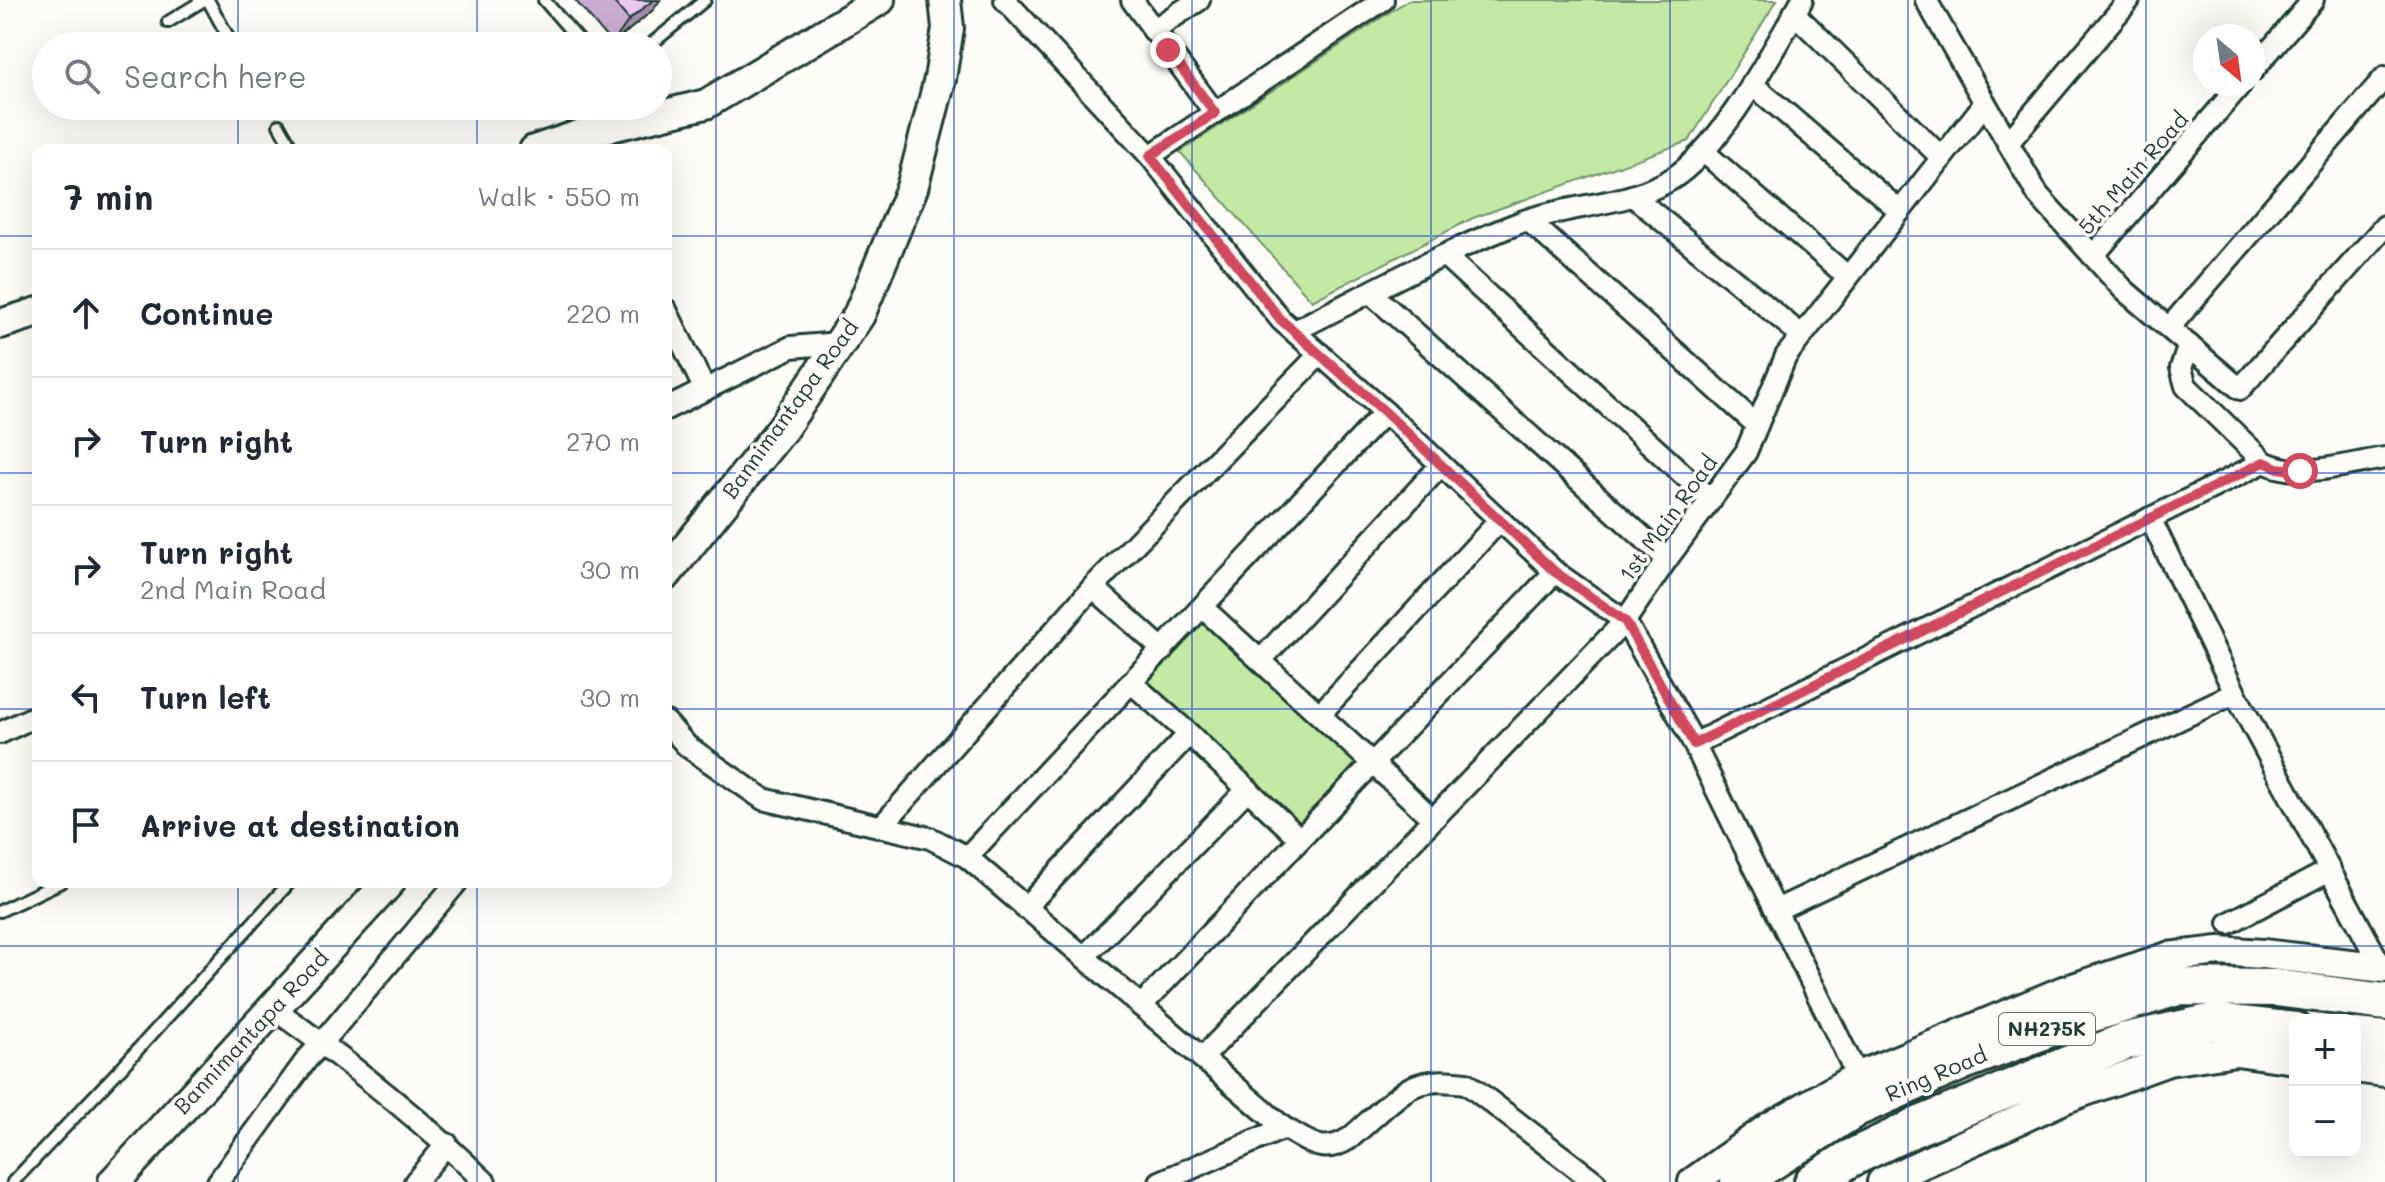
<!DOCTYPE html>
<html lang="en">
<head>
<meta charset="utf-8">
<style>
	:root { --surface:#fff; --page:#f6f6f7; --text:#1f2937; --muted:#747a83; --line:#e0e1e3 }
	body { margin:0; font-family:Mali,sans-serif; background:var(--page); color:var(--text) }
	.controls { position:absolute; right:24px; bottom:24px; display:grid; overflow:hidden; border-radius:16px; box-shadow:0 8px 32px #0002 }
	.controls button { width:72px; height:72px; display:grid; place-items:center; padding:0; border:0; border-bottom:2px solid var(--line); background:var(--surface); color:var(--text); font:40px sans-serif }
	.compass { position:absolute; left:2193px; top:24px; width:72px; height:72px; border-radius:50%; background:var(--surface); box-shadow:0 8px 32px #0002; rotate:151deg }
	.stop { position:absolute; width:24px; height:24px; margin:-18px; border:6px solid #d1495b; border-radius:50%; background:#fff }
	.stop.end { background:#d1495b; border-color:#fff; box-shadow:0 2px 8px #0008 }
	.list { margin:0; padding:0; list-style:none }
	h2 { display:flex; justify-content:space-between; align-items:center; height:104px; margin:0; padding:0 32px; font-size:34px }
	h2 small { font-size:26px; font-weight:400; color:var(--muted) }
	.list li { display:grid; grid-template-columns:52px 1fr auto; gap:24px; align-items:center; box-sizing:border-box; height:128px; padding:0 32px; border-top:2px solid var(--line) }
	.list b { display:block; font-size:30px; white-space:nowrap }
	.list p { margin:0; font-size:26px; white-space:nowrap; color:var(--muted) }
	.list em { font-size:26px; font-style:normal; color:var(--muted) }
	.icon { flex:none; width:44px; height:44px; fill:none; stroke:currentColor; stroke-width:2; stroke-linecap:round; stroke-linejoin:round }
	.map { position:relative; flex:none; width:2385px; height:1182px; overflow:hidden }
	.search { position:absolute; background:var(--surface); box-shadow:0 8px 32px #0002; left:32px; top:32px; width:640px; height:88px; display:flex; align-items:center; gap:20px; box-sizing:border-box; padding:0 28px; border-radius:44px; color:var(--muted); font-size:30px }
	.panel { position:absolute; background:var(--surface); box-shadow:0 8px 32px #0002; left:32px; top:144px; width:640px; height:744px; border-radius:16px }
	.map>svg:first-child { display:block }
</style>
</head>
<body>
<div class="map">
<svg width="2385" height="1182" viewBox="0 0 2385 1182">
	<rect width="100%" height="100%" fill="#fdfcf7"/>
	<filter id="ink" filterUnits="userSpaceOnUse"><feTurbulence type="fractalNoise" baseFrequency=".0125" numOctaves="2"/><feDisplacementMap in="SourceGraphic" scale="16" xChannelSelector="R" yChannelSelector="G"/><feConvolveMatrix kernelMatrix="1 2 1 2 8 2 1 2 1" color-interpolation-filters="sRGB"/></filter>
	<g filter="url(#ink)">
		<!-- green -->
		<g fill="#c3e9a4" stroke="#71936c" stroke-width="2">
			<path d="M1408,0h369l-88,141 -216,77 -161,83 -132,-149z"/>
			<path d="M1201,619l158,145 -58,63 -158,-145z"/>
		</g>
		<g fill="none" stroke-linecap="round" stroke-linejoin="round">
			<!-- lane casing -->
			<g stroke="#1f3d34" stroke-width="16">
				<g id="lane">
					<path d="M208,0l25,46"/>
					<path d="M544,0l40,46"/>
					<path d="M168,22l36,-22"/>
					<path d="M649,46l56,-46"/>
					<path d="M279,125l14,25"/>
					<path d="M0,911l61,-29"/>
					<path d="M13,1182l108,-114 169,-186"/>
				</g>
			</g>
			<!-- street casing -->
			<g stroke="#1f3d34" stroke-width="26">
				<g id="street">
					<path d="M1005,0l145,156 131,164 104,92 170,160 70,49 64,113 174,353"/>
					<path d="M1132,0l83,113"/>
					<path d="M1926,0l112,195 86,95 116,99 145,-163"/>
					<path d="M1794,13l148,145"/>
					<path d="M1153,30l46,-30"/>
					<path d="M2253,70l60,-70"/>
					<path d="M1752,84l148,127"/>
					<path d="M2008,143l121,-143"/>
					<path d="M1704,152l144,125"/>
					<path d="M1150,156l233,-156"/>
					<path d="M1633,196l169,140"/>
					<path d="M1528,220l229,205"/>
					<path d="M1445,256l266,244"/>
					<path d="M2093,256l148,-172"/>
					<path d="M1371,293l296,266"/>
					<path d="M666,310l39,80"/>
					<path d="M2169,328l216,-251"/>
					<path d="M1294,331c76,-38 151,-80 230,-110 48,-17 101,-15 146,-41 51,-31 102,-128 132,-180"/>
					<path d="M2189,345l-8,23 5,18 78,76c37,18 82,2 121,-4"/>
					<path d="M666,409l125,-62 48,-4"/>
					<path d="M2150,518l85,175 147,275"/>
					<path d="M1093,587l70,63"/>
					<path d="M1202,607l231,212"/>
					<path d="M1261,660l180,-195"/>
					<path d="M1132,683l57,51 111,105"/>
					<path d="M1320,714l180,-194"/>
					<path d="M666,722l21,24 76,53 167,39 37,19 317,271c26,14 38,28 66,10 16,-13 43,-41 60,-50 17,-9 38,-7 56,-5l129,99"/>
					<path d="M0,733l38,-18"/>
					<path d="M1694,744l570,-282"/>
					<path d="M881,827l212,-240 227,-233"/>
					<path d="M967,857l418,-445"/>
					<path d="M1025,908l164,-174"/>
					<path d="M1776,910l459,-217"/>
					<path d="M2229,923l101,-53"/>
					<path d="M1084,957l164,-168"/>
					<path d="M1141,1006l414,-434"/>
					<path d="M273,1008c74,53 147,110 212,174"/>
					<path d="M1202,1058l423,-437 42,-62 79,-107 40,-96 199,-253"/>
					<path d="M218,1182l89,-123 15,-16 135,-161"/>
					<path d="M415,1182l32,-38"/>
					<path d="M1160,1182l124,-54"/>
				</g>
			</g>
			<!-- secondary casing -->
			<g stroke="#1f3d34" stroke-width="34">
				<g id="secondary">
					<path d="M534,150l48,-16 124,-30 174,-104"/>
					<path d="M0,324l38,-12"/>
					<path d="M2355,1068l30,4"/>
					<path d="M1693,1182l75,-54 89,-51 204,-85 107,-35 51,-6 44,3 122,14"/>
					<path d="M1882,1182l184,-84 102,-37 68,-10 59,8"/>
				</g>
			</g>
			<!-- primary casing -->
			<g stroke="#1f3d34" stroke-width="36">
				<g id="primary">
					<path d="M666,574l116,-145 77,-114 53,-127 28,-109 8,-51 -3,-28"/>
					<path d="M114,1182l275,-300"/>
				</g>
			</g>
			<!-- highway casing -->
			<g stroke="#1f3d34" stroke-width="42">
				<g id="highway">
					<path d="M2355,1037l30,3"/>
					<path d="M1739,1182l117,-74 105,-46 116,-44 100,-31 99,1 109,14"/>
					<path d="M1813,1182l36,-23 69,-33 208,-85 87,-19 82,9"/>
				</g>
			</g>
			<!-- lane -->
			<use href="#lane" stroke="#fdfcf7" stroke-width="10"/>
			<!-- street -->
			<use href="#street" stroke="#fdfcf7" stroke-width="20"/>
			<!-- secondary -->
			<use href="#secondary" stroke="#fdfcf7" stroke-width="28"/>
			<!-- primary -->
			<use href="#primary" stroke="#fdfcf7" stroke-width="30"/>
			<!-- highway -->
			<use href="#highway" stroke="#fdfcf7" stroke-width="36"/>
		</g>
		<!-- wall -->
		<path fill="#c9acd1" stroke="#1f3d34" stroke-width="2" d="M575,0h85l-7,10 -41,34z"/>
		<!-- shaded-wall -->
		<path fill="#a48caa" stroke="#1f3d34" stroke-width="2" d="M653,0h7l-7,10 -41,34 17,-24z"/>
		<!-- building -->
		<path fill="#eac8f3" stroke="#1f3d34" stroke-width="2" d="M612,0h41l-24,20z"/>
	</g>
	<g fill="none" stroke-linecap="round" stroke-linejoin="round" filter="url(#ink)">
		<!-- route -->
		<path stroke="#d1495b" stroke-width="10" d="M1168,50l47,63 -65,43 131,164 104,92 170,160 70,49 69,123 570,-282 14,6 22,3"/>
	</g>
	<!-- grid -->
	<path fill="none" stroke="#1d4ed8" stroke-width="2" stroke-opacity="0.55" d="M238,0v46M477,0v46M716,0v1182M954,0v1182M1192,0v1182M1431,0v1182M1670,0v1182M1908,0v1182M2146,0v1182M238,106v44M477,106v44M0,236h38M666,236h1719M0,473h38M666,473h1719M0,709h38M666,709h1719M238,882v300M477,882v300M0,946h2385"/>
	<g text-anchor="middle" stroke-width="7" stroke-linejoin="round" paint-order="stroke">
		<!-- shield labels -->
		<rect fill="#fdfcf7" stroke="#62766e" stroke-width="2" x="1999" y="1013" width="96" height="32" rx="6"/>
		<g font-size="20" font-weight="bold" fill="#1f3d34">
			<text x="2047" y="1036">NH275K</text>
		</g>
		<!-- street labels -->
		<g font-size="22" fill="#1f3d34" stroke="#fdfcf7">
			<text transform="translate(2133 173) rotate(-49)" y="8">5th Main Road</text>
			<text transform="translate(790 409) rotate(-54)" y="8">Bannimantapa Road</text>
			<text transform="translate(1668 518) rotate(-54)" y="8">1st Main Road</text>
			<text transform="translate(251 1032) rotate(-47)" y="8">Bannimantapa Road</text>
			<text transform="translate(1936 1074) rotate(-23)" y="8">Ring Road</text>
		</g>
	</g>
</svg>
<div class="controls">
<button>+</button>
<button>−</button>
</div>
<svg class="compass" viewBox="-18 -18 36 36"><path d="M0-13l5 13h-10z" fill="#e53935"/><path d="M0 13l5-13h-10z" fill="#747a83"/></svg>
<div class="stop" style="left:2300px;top:471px"></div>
<div class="stop end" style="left:1168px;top:50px"></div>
<div class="search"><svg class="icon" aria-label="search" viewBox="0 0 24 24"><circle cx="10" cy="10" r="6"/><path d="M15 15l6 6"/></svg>Search here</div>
<section class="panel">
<h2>7 min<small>Walk · 550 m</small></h2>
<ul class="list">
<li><svg class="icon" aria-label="ahead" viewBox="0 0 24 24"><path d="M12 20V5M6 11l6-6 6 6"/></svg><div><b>Continue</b></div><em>220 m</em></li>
<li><svg class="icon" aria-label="right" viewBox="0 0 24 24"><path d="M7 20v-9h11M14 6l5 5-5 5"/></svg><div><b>Turn right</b></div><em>270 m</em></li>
<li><svg class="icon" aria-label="right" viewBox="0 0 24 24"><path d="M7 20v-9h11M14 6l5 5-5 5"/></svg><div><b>Turn right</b><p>2nd Main Road</p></div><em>30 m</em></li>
<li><svg class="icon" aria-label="left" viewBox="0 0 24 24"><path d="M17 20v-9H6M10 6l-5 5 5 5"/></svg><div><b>Turn left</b></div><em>30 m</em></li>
<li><svg class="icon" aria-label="arrive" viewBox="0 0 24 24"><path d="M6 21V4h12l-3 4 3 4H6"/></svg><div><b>Arrive at destination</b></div></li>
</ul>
</section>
</div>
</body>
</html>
